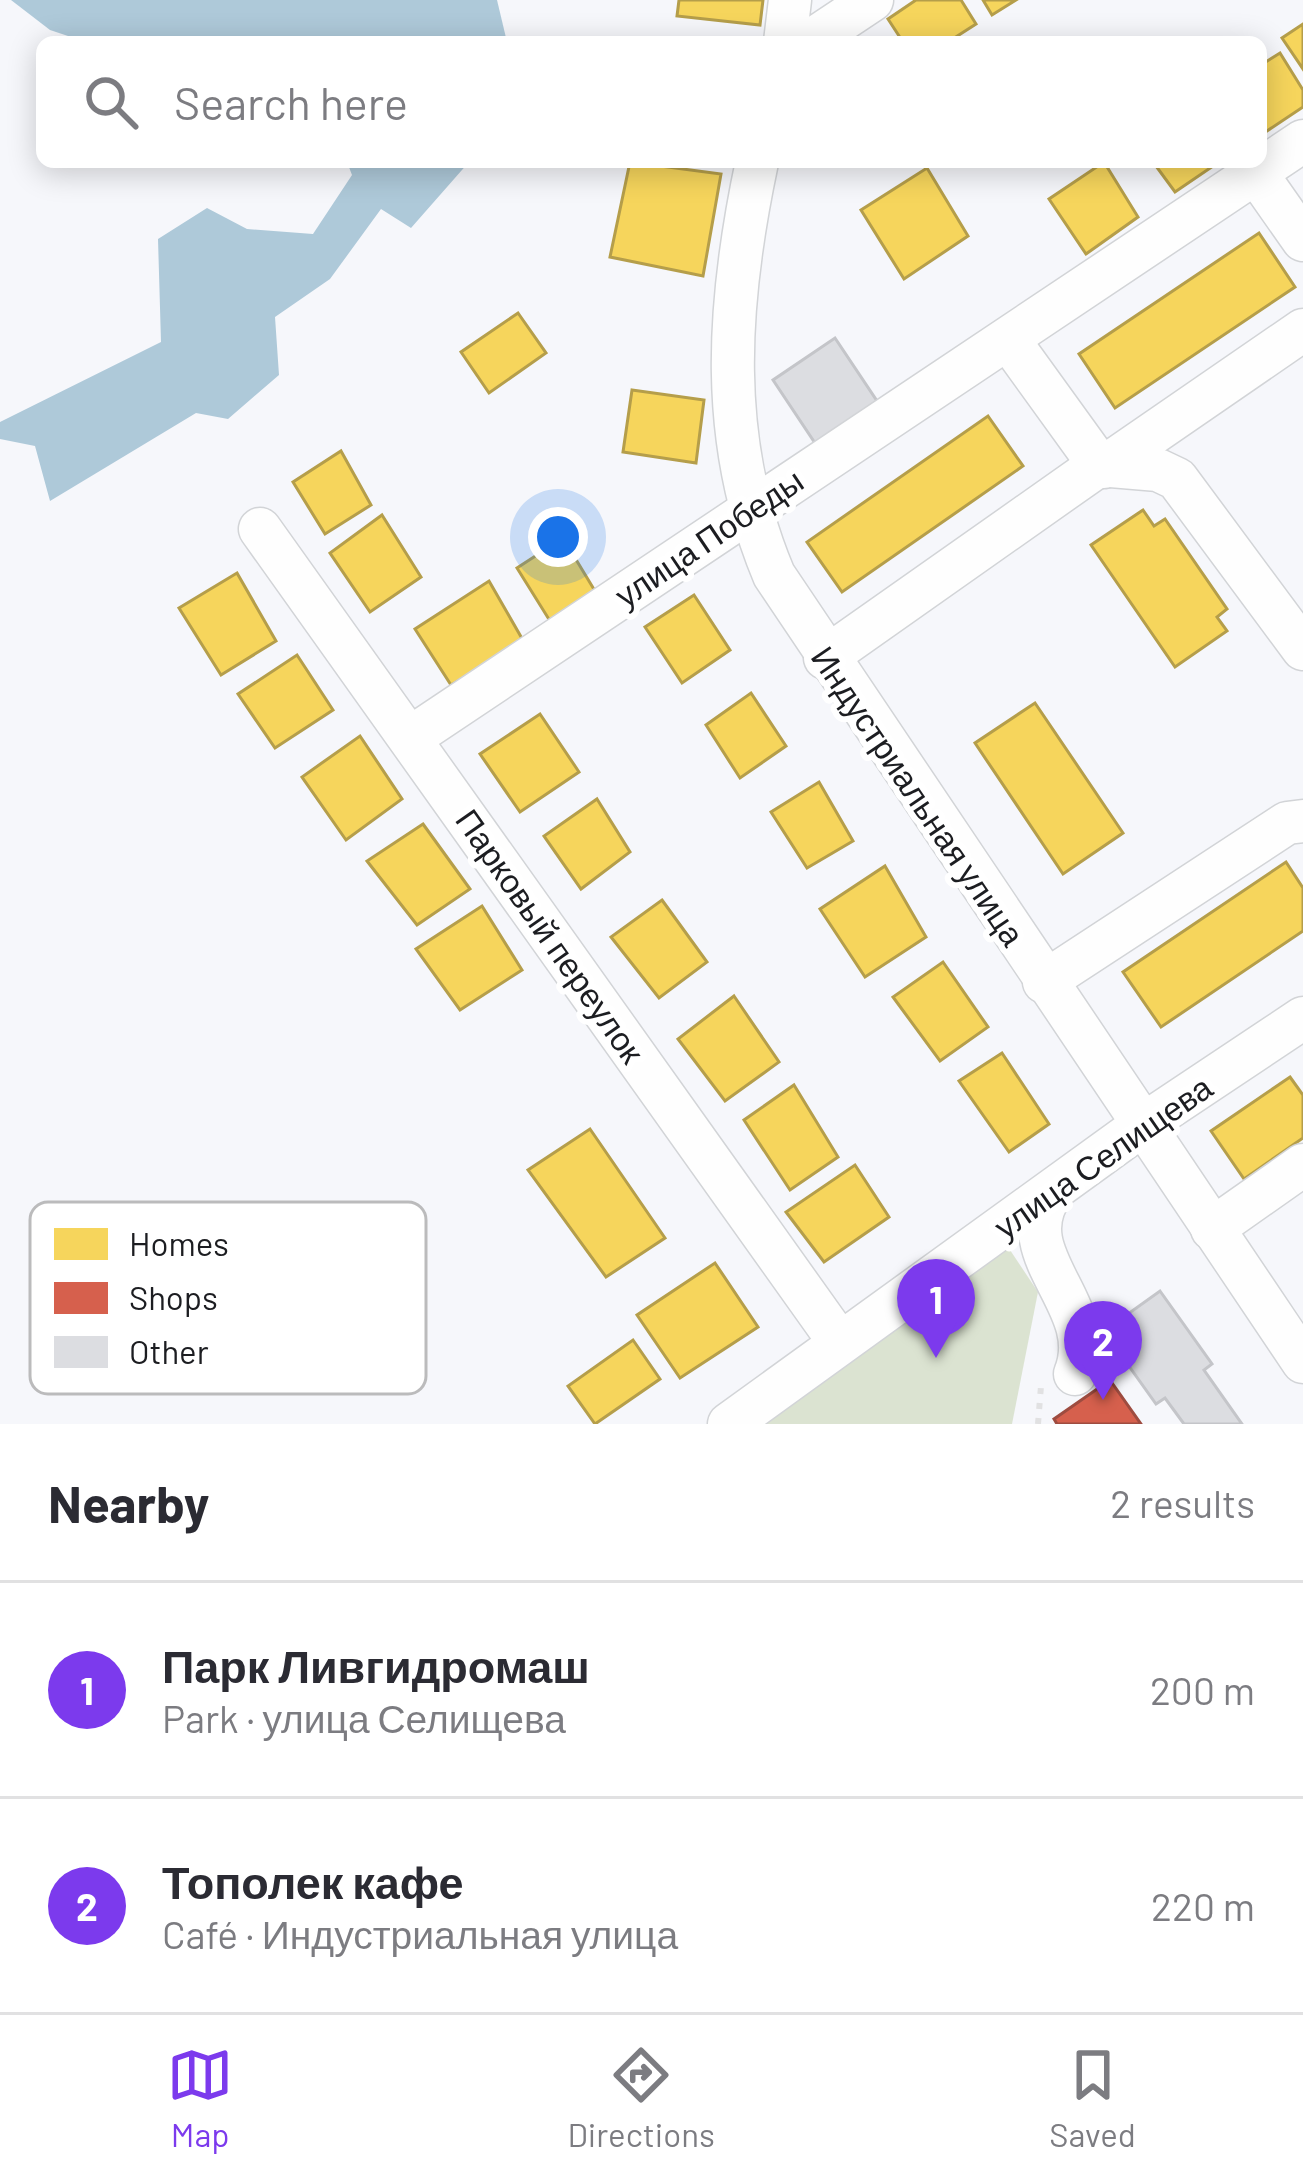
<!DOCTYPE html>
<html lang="en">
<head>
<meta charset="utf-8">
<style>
	:root { --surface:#fff; --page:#f2f2f3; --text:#2b2b33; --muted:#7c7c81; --line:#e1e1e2; --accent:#7c3aed }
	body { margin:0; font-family:Barlow,sans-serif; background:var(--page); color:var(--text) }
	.you { position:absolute; left:558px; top:537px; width:42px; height:42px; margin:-30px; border:9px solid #fff; border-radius:50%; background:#1a73e8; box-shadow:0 0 0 18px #1a73e833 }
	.badge { display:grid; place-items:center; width:78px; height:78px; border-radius:50%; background:var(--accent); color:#fff; font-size:39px; font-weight:700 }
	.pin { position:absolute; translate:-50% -99px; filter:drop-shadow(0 3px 6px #0008) }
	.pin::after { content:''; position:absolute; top:63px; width:42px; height:36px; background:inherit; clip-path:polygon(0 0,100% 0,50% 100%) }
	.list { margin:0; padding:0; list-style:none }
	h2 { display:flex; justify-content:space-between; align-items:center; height:156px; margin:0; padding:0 48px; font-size:51px }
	h2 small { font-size:39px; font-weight:400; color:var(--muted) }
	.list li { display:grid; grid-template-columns:78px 1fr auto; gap:36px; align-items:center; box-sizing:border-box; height:216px; padding:0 48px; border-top:3px solid var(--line) }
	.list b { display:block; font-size:45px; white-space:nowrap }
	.list p { margin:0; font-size:39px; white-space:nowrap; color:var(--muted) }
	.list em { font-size:39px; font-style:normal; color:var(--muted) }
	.icon { flex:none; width:66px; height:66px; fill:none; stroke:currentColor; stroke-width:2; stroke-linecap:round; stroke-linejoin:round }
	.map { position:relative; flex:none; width:1303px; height:1424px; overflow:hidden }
	.search { position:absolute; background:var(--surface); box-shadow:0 6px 30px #0003; left:36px; right:36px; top:36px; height:132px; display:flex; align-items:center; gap:30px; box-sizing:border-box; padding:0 42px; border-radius:18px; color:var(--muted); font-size:45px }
	.sheet { height:588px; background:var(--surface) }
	nav { display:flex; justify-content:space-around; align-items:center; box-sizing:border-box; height:168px; border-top:3px solid var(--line); background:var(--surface); font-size:33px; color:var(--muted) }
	nav a { display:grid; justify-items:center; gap:6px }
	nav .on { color:var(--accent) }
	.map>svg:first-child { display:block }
</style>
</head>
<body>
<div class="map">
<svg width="1303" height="1424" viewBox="0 0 1303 1424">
	<rect width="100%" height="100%" fill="#f6f7fb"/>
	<!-- green -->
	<path fill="#dbe3d1" d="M1008,1247l30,45 -26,132h-259z"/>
	<!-- water -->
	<g fill="#aec9d9">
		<path d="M11,0h486l10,42h-421l-36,-12z"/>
		<path d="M347,162h122l-58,66 -30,-19 -51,70 -55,38 4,58 -51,44 -32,-6 -146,88 -15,-55 -35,-7v-17l161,-80 -3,-103 49,-31 40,21 66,5 39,-59z"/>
	</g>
	<!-- homes -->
	<g fill="#f6d55c" stroke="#b59e4a" stroke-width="3">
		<path d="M679,0h84l-3,25 -83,-9z"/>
		<path d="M916,0h45l15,24 -28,18h-45l-15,-23z"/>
		<path d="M983,0h33l-24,15z"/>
		<path d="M1303,24v45l-21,-31z"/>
		<path d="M1280,53l23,37v17l-42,28v-70z"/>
		<path d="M630,162l91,12 -18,102 -93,-19z"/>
		<path d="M1104,162l34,55 -52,37 -37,-55z"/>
		<path d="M1153,162h66l-44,30z"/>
		<path d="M927,168l41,68 -64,43 -43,-69z"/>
		<path d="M1259,233l36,54 -180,121 -36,-54z"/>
		<path d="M518,313l28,40 -57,40 -28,-41z"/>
		<path d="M632,390l72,10 -8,63 -73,-11z"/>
		<path d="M988,416l35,50 -181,126 -35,-50z"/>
		<path d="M341,451l30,54 -46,29 -32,-52z"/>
		<path d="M1143,510l11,16 11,-7 62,90 -10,8 10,14 -52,36 -84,-122z"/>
		<path d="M382,515l39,62 -51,35 -40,-59z"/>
		<path d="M563,538l32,53 -45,30 -33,-53z"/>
		<path d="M237,573l39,68 -55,34 -42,-67z"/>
		<path d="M489,581l35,61 -73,43 -36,-56z"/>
		<path d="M694,595l36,55 -48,33 -37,-56z"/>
		<path d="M297,655l36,55 -58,38 -37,-54z"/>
		<path d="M751,693l35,53 -46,32 -34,-53z"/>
		<path d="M1035,703l88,130 -60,41 -88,-131z"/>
		<path d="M540,714l39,58 -59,40 -40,-58z"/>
		<path d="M360,736l42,63 -56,41 -44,-63z"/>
		<path d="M819,782l34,59 -46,27 -36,-56z"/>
		<path d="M597,799l33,53 -49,37 -37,-53z"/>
		<path d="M423,824l47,65 -53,36 -50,-64z"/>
		<path d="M1286,862l17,26v43l-142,96 -38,-55z"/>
		<path d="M885,866l41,71 -61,40 -45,-68z"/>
		<path d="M662,900l45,62 -48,36 -48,-61z"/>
		<path d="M482,906l40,64 -62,40 -44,-61z"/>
		<path d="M943,962l45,65 -48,34 -47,-64z"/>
		<path d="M734,996l45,66 -54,39 -47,-62z"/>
		<path d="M1002,1053l47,71 -40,28 -50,-71z"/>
		<path d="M1290,1077l13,18v43l-59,41 -33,-48z"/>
		<path d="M794,1085l44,72 -48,33 -46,-70z"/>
		<path d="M590,1129l75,109 -59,39 -78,-107z"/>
		<path d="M855,1165l34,52 -65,45 -38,-50z"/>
		<path d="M715,1263l43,64 -78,51 -43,-63z"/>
		<path d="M633,1340l27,39 -65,45 -27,-38z"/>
	</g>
	<!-- shops -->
	<path fill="#d6604d" stroke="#9e4c40" stroke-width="3" d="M1110,1380l31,44h-84l-3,-5z"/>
	<!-- building -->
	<g fill="#dcdde1" stroke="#c4c5c9" stroke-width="3">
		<path d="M835,338l42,63 -60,45 -44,-66z"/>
		<path d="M1160,1291l52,73 -8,6 38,54h-58l-19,-26 -9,6 -52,-73z"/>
	</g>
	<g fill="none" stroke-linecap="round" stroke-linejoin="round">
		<!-- minor casing -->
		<g stroke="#d2d4d7" stroke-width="45">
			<g id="minor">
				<path d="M785,42l5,-42"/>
				<path d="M809,42l63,-42"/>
				<path d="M757,162c-30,141 -40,278 17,413l529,787"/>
				<path d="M1256,173l47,67"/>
				<path d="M1008,339l91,126"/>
				<path d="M1104,467l199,-137"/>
				<path d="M260,529l580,814"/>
				<path d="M825,658l274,-193 59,5 19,9 126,170"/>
				<path d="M410,738l893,-597"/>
				<path d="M1044,982l243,-159 16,-2"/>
				<path d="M1053,1191c-47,64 50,114 22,183"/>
				<path d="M1212,1229l91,-64"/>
				<path d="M729,1424l412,-298 162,-108"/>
			</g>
		</g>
		<!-- path -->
		<path stroke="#e1e1e2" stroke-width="6" stroke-dasharray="6 9" stroke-linecap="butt" d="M1038,1424l3,-38"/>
		<!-- minor -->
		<use href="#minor" stroke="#fefefe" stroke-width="42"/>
	</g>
	<g text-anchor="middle" stroke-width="12" stroke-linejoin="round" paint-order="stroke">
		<!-- street labels -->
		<g font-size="33" fill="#1c1d21" stroke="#fff">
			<text transform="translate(709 538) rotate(-34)" y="12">улица Победы</text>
			<text transform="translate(918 796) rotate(56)" y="12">Индустриальная улица</text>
			<text transform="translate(550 936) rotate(55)" y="12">Парковый переулок</text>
			<text transform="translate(1103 1157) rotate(-35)" y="12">улица Селищева</text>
		</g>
	</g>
	<!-- legend -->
	<rect x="30" y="1202" width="396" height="192" rx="18" fill="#fff" stroke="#bbbbbc" stroke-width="3"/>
	<rect x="54" y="1228" width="54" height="32" fill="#f6d55c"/>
	<rect x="54" y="1282" width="54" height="32" fill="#d6604d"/>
	<rect x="54" y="1336" width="54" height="32" fill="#dcdde1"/>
	<g font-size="33" fill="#1c1d21">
		<text x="129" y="1256">Homes</text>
		<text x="129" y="1310">Shops</text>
		<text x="129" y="1364">Other</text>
	</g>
</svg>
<div class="you"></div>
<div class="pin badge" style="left:936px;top:1358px">1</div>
<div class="pin badge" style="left:1103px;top:1400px">2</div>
<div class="search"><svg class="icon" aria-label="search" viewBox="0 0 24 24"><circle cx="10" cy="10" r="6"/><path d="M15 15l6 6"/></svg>Search here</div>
</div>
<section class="sheet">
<h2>Nearby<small>2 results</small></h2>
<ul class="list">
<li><span class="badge">1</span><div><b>Парк Ливгидромаш</b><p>Park · улица Селищева</p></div><em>200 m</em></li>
<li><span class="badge">2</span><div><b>Тополек кафе</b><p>Café · Индустриальная улица</p></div><em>220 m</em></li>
</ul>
</section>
<nav>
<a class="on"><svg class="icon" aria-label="map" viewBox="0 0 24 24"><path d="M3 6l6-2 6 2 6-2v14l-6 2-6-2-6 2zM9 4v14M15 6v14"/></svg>Map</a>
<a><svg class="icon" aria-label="directions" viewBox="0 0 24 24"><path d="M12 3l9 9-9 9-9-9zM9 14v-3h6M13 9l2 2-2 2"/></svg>Directions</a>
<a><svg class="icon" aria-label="saved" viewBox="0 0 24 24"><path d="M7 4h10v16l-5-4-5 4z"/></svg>Saved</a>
</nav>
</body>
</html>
